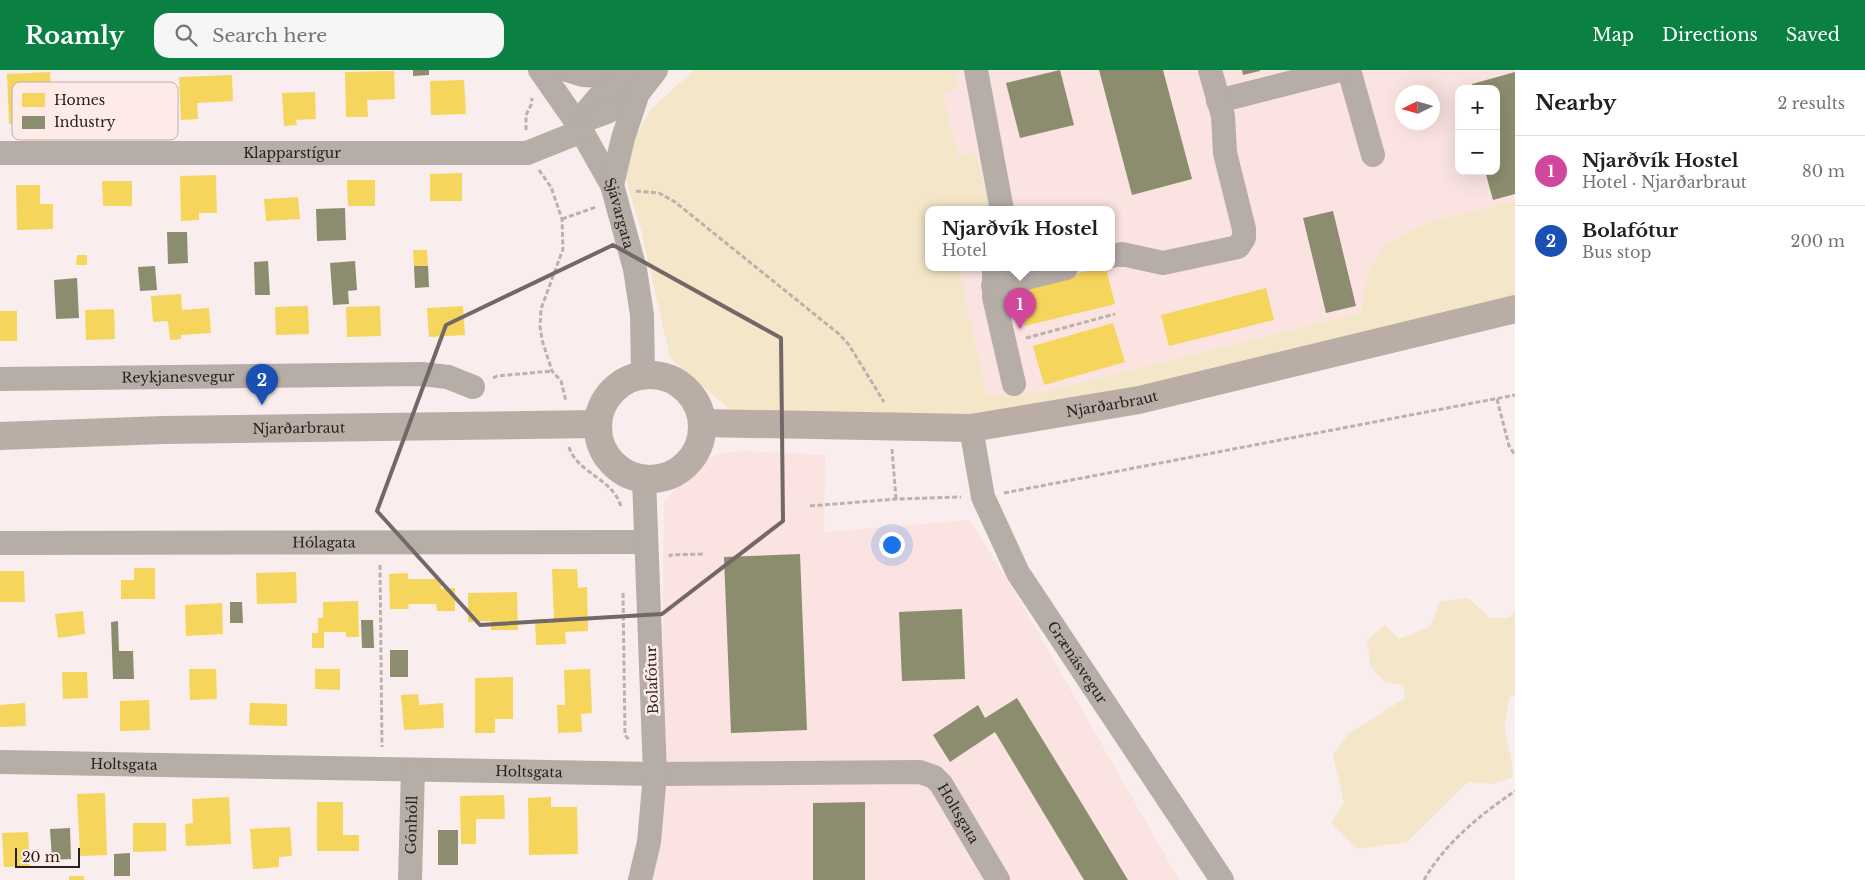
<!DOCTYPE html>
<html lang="en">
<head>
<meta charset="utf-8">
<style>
	:root { --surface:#fff; --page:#f6f6f6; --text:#202124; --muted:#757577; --line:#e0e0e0; --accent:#0b8043 }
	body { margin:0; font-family:"Libre Baskerville",serif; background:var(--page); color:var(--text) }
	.controls { position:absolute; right:15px; top:15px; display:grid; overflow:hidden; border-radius:10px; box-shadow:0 5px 20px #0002 }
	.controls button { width:45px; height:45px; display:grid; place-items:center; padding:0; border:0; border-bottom:1px solid var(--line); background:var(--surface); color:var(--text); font:25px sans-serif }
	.compass { position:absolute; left:1395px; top:15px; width:45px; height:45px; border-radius:50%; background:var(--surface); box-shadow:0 5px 20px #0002; rotate:265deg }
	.scale { position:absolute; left:15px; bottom:12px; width:65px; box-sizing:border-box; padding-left:5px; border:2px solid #29201f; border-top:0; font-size:14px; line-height:18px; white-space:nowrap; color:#29201f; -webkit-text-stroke:4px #feebe8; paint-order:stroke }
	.you { position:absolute; left:891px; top:474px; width:18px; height:18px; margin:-12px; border:4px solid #fff; border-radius:50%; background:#1a73e8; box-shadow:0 0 0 8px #1a73e833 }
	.badge { display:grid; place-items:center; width:32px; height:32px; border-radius:50%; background:var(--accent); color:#fff; font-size:16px; font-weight:700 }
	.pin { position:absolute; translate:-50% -41px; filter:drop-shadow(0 1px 2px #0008) }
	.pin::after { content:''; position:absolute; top:26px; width:18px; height:15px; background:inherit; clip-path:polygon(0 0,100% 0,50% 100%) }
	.popup { position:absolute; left:925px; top:136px; width:190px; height:65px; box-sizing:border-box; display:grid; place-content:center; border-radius:10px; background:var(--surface); filter:drop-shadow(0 1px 4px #0005); font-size:16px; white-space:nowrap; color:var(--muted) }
	.popup b { font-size:19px; color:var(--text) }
	.popup::after { content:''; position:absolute; left:50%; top:100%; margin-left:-10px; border:10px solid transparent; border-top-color:var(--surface) }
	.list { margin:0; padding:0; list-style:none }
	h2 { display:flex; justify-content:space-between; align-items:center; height:65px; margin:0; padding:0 20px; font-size:21px }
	h2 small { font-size:16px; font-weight:400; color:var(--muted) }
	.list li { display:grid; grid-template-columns:32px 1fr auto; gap:15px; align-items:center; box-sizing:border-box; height:70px; padding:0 20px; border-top:1px solid var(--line) }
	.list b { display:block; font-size:19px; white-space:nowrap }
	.list p { margin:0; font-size:16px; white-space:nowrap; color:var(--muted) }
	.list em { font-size:16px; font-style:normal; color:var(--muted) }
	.icon { flex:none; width:28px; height:28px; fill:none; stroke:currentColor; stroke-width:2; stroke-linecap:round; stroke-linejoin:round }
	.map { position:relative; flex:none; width:1515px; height:810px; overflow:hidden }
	header { display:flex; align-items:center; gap:30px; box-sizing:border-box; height:70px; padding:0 25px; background:var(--accent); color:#fff }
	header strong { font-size:24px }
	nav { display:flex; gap:28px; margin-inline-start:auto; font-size:18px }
	.search { width:350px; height:45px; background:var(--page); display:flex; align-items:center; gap:12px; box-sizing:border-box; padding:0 18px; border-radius:15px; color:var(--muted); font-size:19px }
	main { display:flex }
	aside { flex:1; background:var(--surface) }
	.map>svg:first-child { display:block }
</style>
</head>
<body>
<header>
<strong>Roamly</strong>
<div class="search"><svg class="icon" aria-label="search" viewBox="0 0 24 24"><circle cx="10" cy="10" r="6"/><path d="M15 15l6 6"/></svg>Search here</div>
<nav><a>Map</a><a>Directions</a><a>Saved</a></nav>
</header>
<main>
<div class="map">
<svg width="1515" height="810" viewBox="0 0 1515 810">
	<rect width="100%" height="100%" fill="#f9eeed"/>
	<!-- built -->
	<g fill="#fae3e0" fill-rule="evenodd">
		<path d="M954,0h561v131l-89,22 -58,49 -7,40 -314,79 -60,4 -28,-127h152v-58h-122l1,-4 -15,-54 -16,4 -17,-63 16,-4zM1459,19h37v82h-37zM1402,22h30v30h-30z"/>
		<path d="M743,381l82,4 -1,77 146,-12 53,86 156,274h-531l13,-63 3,-315 33,-37 20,-11z"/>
	</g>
	<!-- green -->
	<g fill="#f4e6c9">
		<path d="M694,0h260l4,19 -16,4 17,63 16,-4 15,54 -1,4h-60v58h30l28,127 60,-4 314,-79 7,-40 16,-27 42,-22 89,-22v97l-380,94 -157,24 -242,-1 -66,-57 -29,-128 -17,-57 5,-25 23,-40z"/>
		<path d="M1468,528l22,20h19l6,-7v85l-6,1c-1,10 -4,22 -4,32 1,17 10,32 7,49l-20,6 -24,-2 -61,60 -49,7 -27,-26 13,-20 -11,-48 15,-21 57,-36 -2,-13 -20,-4 -13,-16 -3,-25 18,-15 14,14 32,-13 8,-24z"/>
	</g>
	<!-- homes -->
	<g fill="#f6d55c">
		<path d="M394,1l1,28 -28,1 1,17h-22l-1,-45z"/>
		<path d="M50,2l1,24 -11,1 1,26 -32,1 -2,-50z"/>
		<path d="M232,5l1,26 -36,2 1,16 -17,1 -2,-43z"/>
		<path d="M464,10l2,34 -35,1 -1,-34z"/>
		<path d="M100,12h25l1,40h-25z"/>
		<path d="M315,22l1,27 -20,1 1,5 -13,1 -2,-33z"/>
		<path d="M462,103v28h-32v-27z"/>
		<path d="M216,105l1,38h-18v7l-18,1 -1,-45z"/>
		<path d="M347,110h28v26h-27z"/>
		<path d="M102,111h30v25h-29z"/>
		<path d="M16,115h24v19h13v25l-36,1z"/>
		<path d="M298,127l2,22 -34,2 -2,-22z"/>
		<path d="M413,180h14l1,16h-14z"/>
		<path d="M77,185h10v10h-11z"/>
		<path d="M1100,198h6l9,36 -90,22 -9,-38z"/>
		<path d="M1266,218l8,32 -105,26 -8,-31z"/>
		<path d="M181,224l1,16 27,-2 2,25 -30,2v4l-11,1 -2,-19 -15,1 -2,-26z"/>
		<path d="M308,236l1,28 -33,1 -1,-28z"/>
		<path d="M380,236l1,30 -34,1 -1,-30z"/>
		<path d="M463,236l2,29 -36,2 -2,-29z"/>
		<path d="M114,239l1,30 -29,1 -1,-30z"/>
		<rect x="0" y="241" width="17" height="30"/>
		<path d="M1113,253l12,39 -81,23 -11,-39z"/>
		<path d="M134,498h21v31h-34v-19h13z"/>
		<path d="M552,499h25l1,19 9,-1 1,44 -23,1 1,12 -30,1 -1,-26h19z"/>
		<path d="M0,501h24l1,31h-25z"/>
		<path d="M296,502l1,31 -40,1 -1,-31z"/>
		<path d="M408,503v6h33v10l14,-1v23h-18l-1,-7h-28l1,5h-19l-1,-35z"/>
		<path d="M517,522l1,38h-27v-9l-23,1v-29z"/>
		<path d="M358,531l1,36h-13v-5h-22v16h-12v-15h6v-15h5v-16z"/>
		<path d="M222,533l1,31 -37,2 -1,-31z"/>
		<path d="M83,541l2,23 -27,4 -3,-24z"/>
		<path d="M189,599h27l1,30 -27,1z"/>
		<path d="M315,599h25v21l-25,-1z"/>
		<path d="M590,599l2,44 -11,1 1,18 -24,1 -1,-28h8l-1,-35z"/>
		<path d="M62,602h25l1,26 -25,1z"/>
		<path d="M513,607v42h-18v14h-20v-55z"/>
		<path d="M418,624l1,11 24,-2 1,25 -40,2 -3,-35z"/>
		<path d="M149,630l1,30 -30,1v-30z"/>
		<path d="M25,633l1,23 -26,1v-22z"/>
		<path d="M250,633l37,1v22l-38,-1z"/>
		<path d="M105,723l2,62 -27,1 -3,-62z"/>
		<path d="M504,725l1,24h-29v25h-15l-1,-48z"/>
		<path d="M229,727l2,47 -45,2 -1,-22 8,-1 -1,-24z"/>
		<path d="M551,727v10h26l1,47 -49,1 -1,-57z"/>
		<path d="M317,732h26v33h16v16h-42z"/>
		<path d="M133,753h33v28l-33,1z"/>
		<path d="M290,757l2,29 -13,1v10l-26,2 -3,-40z"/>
		<path d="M28,762l2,34 -26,1 -2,-34z"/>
		<rect x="69" y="806" width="15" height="4"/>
	</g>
	<!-- industry -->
	<g fill="#8c8c6e">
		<path d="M413,0h16v5l-16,1z"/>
		<path d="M1060,0l14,55 -54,13 -14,-55z"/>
		<path d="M1099,0h64l29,109 -60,16z"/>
		<path d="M1242,0h18v1l-17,4z"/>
		<path d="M1515,2v122l-22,6 -8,-29h11v-82h-23l-1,-5z"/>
		<path d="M345,138l1,32 -29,1 -1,-32z"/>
		<path d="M1333,141l23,95 -30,7 -23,-95z"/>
		<path d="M167,162h20l1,31 -20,1z"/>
		<path d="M268,191l2,34h-15l-1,-33z"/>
		<path d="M355,191l2,29 -9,1 1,13 -16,1 -3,-42z"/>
		<path d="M155,196l2,24 -17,1 -2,-24z"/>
		<path d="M414,196h14l1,21 -14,1z"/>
		<path d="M77,208l2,40 -23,1 -2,-39z"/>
		<path d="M800,484l7,176 -76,3 -7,-176z"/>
		<path d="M230,532h12l1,21h-13z"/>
		<path d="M962,539l3,70 -63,2 -3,-69z"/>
		<path d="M361,550h12l1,28h-12z"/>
		<path d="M118,551l1,30h14l1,28h-21l-2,-57z"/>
		<rect x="390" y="580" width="18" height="27"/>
		<path d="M1017,628l67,109 44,73h-44l-89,-148 -45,30 -17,-27 45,-30 7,13z"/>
		<path d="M865,732v78h-52v-77z"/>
		<path d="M70,758l1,31 -19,1 -2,-31z"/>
		<rect x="438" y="760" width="20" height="35"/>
		<path d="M130,783v23h-16v-22z"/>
	</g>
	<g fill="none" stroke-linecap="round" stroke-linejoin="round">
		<!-- path -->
		<g stroke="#bab2ad" stroke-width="3" stroke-dasharray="5 2.5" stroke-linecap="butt">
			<path d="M526,60v-15l5,-10 1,-7"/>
			<path d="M539,100l12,17 11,32 1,30 -22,60 -1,17 2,14 10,31 9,10 5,20"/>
			<path d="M636,121l23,2 16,9 164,132 10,11 35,57"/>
			<path d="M562,149l34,-12"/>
			<path d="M1026,268l89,-24"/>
			<path d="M493,308l4,-2 55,-5"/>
			<path d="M1497,329l12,47 6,9"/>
			<path d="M569,377c8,26 45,32 52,60"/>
			<path d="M892,379l4,50"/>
			<path d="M1004,423l511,-98"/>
			<path d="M810,436l86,-7 65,-2"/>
			<path d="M671,487l-1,-2 33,-1"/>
			<path d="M380,495l2,182"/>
			<path d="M623,523l2,142 5,6"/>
			<path d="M1424,810c21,-37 56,-65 91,-89"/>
		</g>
		<!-- minor -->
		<g stroke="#b6ada6" stroke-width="24">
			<path id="s1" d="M540,0l37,53 35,62 23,84 7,46 1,60"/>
			<path d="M567,0l16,5 40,2"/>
			<path d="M976,0l26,140"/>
			<path d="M1349,0l24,85"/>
			<path d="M1218,31l122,-31"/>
			<path d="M577,53l21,-25 25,-21 21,-7"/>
			<path d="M577,53l30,-11 31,-19"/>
			<path id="s2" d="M0,83h527l55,-22"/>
			<path d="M612,115l11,-47 15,-45 18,-23"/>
			<path d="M1111,186l11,-2 41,9 75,-16 6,-9v-9l-19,-76 -2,-37 -13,-46"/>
			<path d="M994,198v29l20,87"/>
			<path d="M993,216l73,-18"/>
			<path id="s3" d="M0,309l422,-5 26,3 25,10"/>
			<path id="s4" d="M971,358l12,69 35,76 204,307"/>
			<path id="s5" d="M0,473l646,-1"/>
			<path id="s6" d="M0,692l655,12 265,-2 14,5 7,7 57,96"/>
			<path id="s7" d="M410,810l3,-110"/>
			<path d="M640,810l9,-38 6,-68 -11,-295"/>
		</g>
		<!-- major -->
		<g stroke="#b9ada6" stroke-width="28">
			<circle cx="650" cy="357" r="52"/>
			<path id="s8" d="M702,353l269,5 168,-28 376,-91"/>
			<path id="s9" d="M0,366l163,-6 435,-6"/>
		</g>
	</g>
	<!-- marked area -->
	<path fill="none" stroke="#726867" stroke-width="4" stroke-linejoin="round" d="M613,175l168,93 2,183 -121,93 -182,11 -103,-114 69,-186z"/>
	<g text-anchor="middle" stroke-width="5" stroke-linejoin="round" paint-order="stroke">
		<!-- street labels -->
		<g font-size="14" fill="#29201f" stroke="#feebe8">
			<text dy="5" stroke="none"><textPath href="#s2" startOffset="292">Klapparstígur</textPath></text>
			<text dy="5" stroke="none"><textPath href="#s1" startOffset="165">Sjávargata</textPath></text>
			<text dy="5" stroke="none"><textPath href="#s3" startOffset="178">Reykjanesvegur</textPath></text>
			<text dy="5" stroke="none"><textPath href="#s8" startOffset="412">Njarðarbraut</textPath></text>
			<text dy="5" stroke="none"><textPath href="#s9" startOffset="299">Njarðarbraut</textPath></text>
			<text dy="5" stroke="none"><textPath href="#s5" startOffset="324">Hólagata</textPath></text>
			<text dy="5" stroke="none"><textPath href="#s4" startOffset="261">Grænásvegur</textPath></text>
			<text transform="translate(652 610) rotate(-92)" y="5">Bolafótur</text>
			<text dy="5" stroke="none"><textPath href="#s6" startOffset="124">Holtsgata</textPath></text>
			<text dy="5" stroke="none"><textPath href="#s6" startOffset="529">Holtsgata</textPath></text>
			<text dy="5" stroke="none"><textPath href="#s6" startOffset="979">Holtsgata</textPath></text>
			<text dy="5" stroke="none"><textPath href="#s7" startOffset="55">Gónhóll</textPath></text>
		</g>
	</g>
	<!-- legend -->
	<rect x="12" y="12" width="166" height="58" rx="8" fill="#feebe8" stroke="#beaeac" stroke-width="1"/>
	<rect x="22" y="23" width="23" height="14" fill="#f6d55c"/>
	<rect x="22" y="46" width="23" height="13" fill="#8c8c6e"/>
	<g font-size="14" fill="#29201f">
		<text x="54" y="35">Homes</text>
		<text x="54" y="57">Industry</text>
	</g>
</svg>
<div class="controls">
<button>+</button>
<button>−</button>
</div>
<svg class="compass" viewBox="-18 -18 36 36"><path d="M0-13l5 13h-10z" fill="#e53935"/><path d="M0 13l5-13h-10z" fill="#757577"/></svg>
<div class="scale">20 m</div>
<div class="you"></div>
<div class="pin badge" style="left:1020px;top:259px;background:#d1479c">1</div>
<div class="popup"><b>Njarðvík Hostel</b>Hotel</div>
<div class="pin badge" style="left:262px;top:335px;background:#1a4fb4">2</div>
</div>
<aside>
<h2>Nearby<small>2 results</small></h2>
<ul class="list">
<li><span class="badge" style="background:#d1479c">1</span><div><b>Njarðvík Hostel</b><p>Hotel · Njarðarbraut</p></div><em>80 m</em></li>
<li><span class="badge" style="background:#1a4fb4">2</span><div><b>Bolafótur</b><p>Bus stop</p></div><em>200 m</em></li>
</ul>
</aside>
</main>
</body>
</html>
